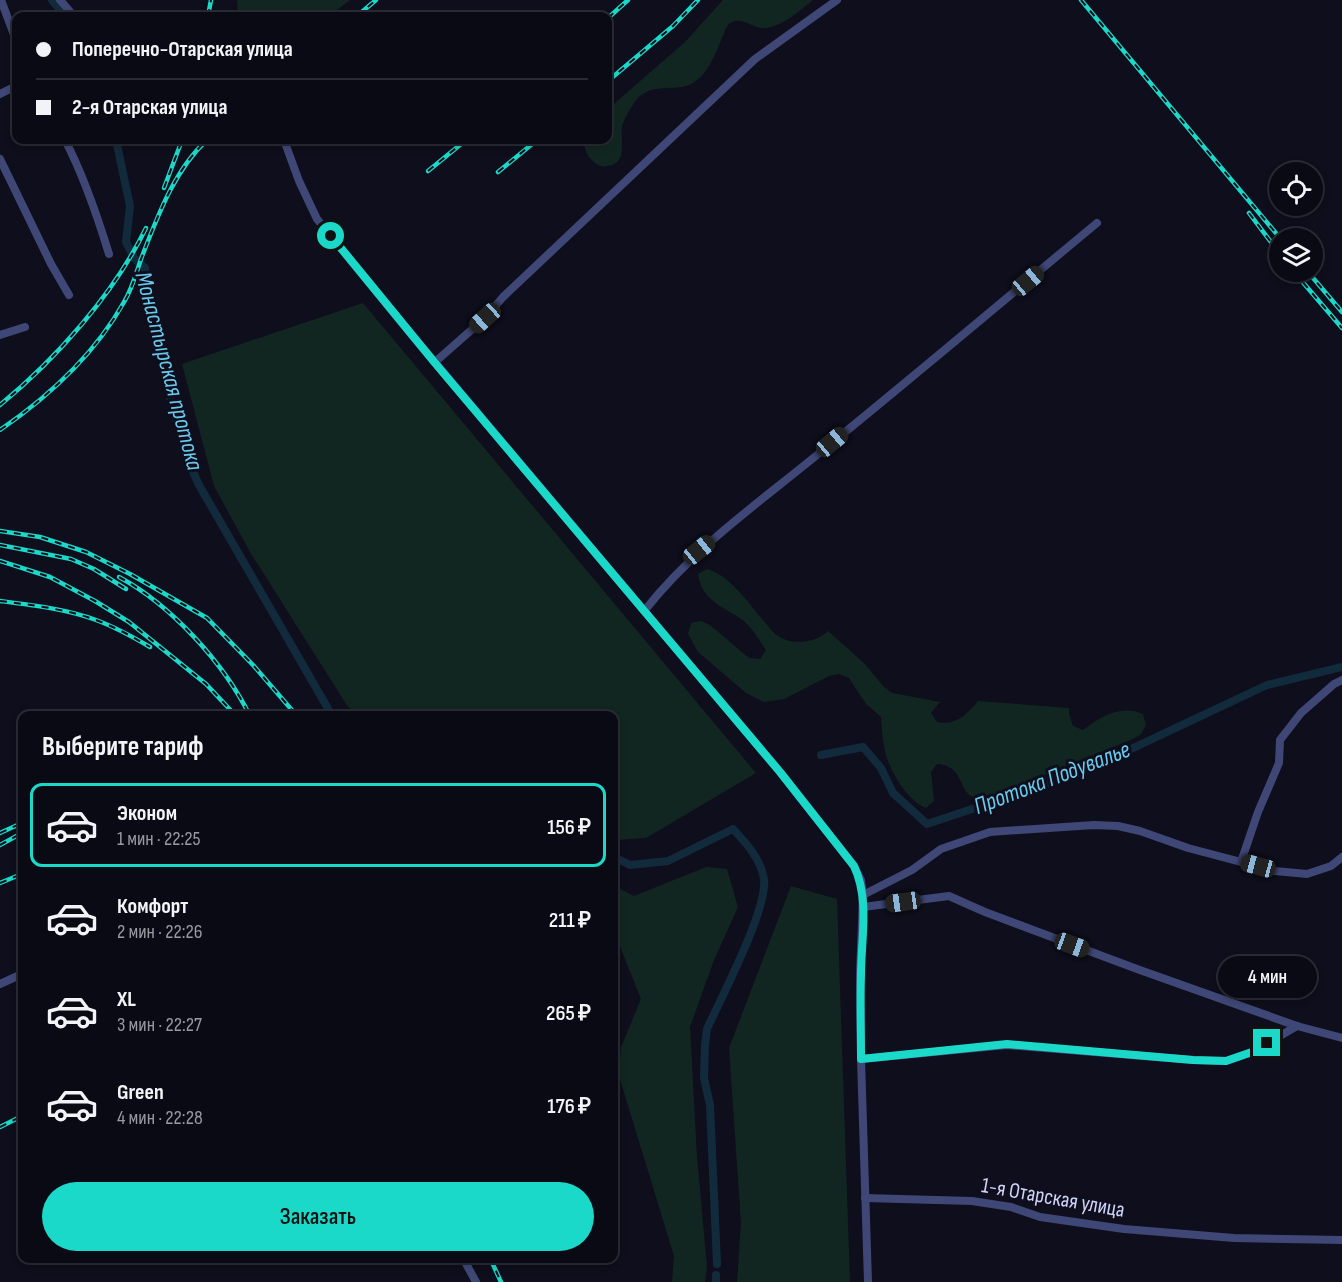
<!DOCTYPE html>
<html lang="ru">
<meta charset="utf-8">
<style>
:root{--surface:#0a0a15;--page:#13131e;--text:#f1f3f6;--muted:#999aa0;--line:#2a2b34;--accent:#1bd9c8}
body{margin:0;font-family:"Sofia Sans Condensed",sans-serif;background:var(--page);color:var(--text);height:100vh;display:flex;flex-direction:column;font-size:22px;white-space:nowrap}
*{box-sizing:border-box;margin:0}
p{font-size:20px;color:var(--muted)}
.icon{flex:none;width:33px;height:33px;fill:none;stroke:currentColor;stroke-width:2;stroke-linecap:round;stroke-linejoin:round}
.map{position:relative;flex:1;overflow:hidden}
.panel{position:absolute;left:18px;top:711px;width:600px;height:552px;display:flex;flex-direction:column;background:var(--surface);border-radius:12px;box-shadow:0 3px 9px #0003,0 0 0 2px var(--line)}
.panel>*{flex:none}
.guide{position:absolute;left:12px;top:12px;width:600px;height:132px;border-radius:12px;box-shadow:0 3px 9px #0003,0 0 0 2px var(--line);display:grid;align-content:center;height:132px;padding:0 24px;background:var(--surface)}
.tools{position:absolute;left:1269px;top:162px;display:grid;gap:12px}
.tools a{display:grid;place-items:center;width:54px;height:54px;border-radius:50%;background:var(--surface);box-shadow:0 3px 9px #0003,0 0 0 2px var(--line);font-size:30px}
.end{position:absolute;width:27px;height:27px;margin:-14px;border:8px solid #1bd9c8;background:#111;box-shadow:0 0 0 3px #111}
.from{border-radius:50%}
.bubble{position:absolute;height:42px;border-radius:21px;background:var(--surface);box-shadow:0 3px 9px #0003,0 0 0 2px var(--line);font-size:20px;font-weight:600;line-height:42px;text-align:center}
.car{position:absolute;width:18px;height:36px;margin:-18px -9px;border-radius:8px;box-shadow:0 0 4px 2px #0007;background:linear-gradient(#222 24%,#8ab4d8 0 40%,#222 0 76%,#8ab4d8 0 86%,#222 0)}
.guide b{display:flex;align-items:center;gap:21px;height:57px;font-size:22px}
.guide b+b{border-top:2px solid var(--line)}
.guide i{width:15px;height:15px;background:var(--text)}
ul{padding:0;list-style:none}
li{display:flex;align-items:center;gap:18px;height:84px;margin:0 12px 9px;padding:0 12px;border:3px solid transparent;border-radius:12px}
li div{flex:1}
li b{display:block;font-size:22px}
li em{font-style:normal;font-weight:600}
li.on{border-color:var(--accent)}
li>.icon{width:54px;height:54px;stroke-width:1.5}
h2{padding:0 24px;font-size:27px;line-height:72px}
.action{display:flex;gap:12px;margin-top:auto;padding:12px 24px}
.action a{flex:1;height:69px;border-radius:36px;background:var(--accent);color:#111;font-size:24px;font-weight:600;line-height:69px;text-align:center}
.map>svg:first-child{display:block}
.green{fill:#122621}
.lines{fill:none;stroke-linecap:round;stroke-linejoin:round}
.canal{stroke:#122b3c;stroke-width:8}
.minor{stroke:#3f4776;stroke-width:8}
.rail-casing{stroke:#1bd9c8;stroke-width:4.5}
.rail{stroke:#0e0e1c;stroke-width:2;stroke-dasharray:7;stroke-linecap:butt}
.route{stroke:#1bd9c8;stroke-width:8}
.labels{text-anchor:middle;dominant-baseline:central;stroke-width:6;stroke-linejoin:round;paint-order:stroke}
.street-label{font-size:22px;fill:#cfd3f9;stroke:#0e0e1c}
.water-label{font-size:24px;font-style:italic;fill:#6ac9ec;stroke:#0e0e1c}
</style>
<div class="map">
<svg width="1342" height="1282" viewBox="0 0 1342 1282">
<rect width="100%" height="100%" fill="#0e0e1c"/>
<g class="green">
<polygon points="237,0 350,0 329,16 238,16"/>
<path d="M 723,0 L 813,0 C 799,11 785,25 766,28 C 752,30 741,13 728,25 C 725,28 724,34 722,38 C 715,54 709,73 693,83 C 678,93 653,81 637,99 C 632,105 626,116 623,123 C 618,138 630,162 608,166 C 600,168 594,163 589,157 C 585,151 584,146 585,140 L 608,140 L 608,109 L 685,42 Z"/>
<polygon points="363,303 756,773 646,838 616,840 614,839 614,716 364,716 348,707 250,552 214,486 182,364"/>
<path d="M 707,569 C 731,576 748,603 764,621 C 768,626 772,632 777,635 C 791,646 816,643 828,631 L 865,664 L 883,686 L 892,693 L 940,702 L 931,713 L 937,722 C 956,726 966,715 978,701 L 1069,708 L 1069,714 L 1073,726 L 1083,730 C 1100,717 1121,704 1143,714 L 1146,725 L 1141,734 L 1133,739 L 1002,793 C 997,795 989,798 983,799 C 955,800 969,766 937,764 L 931,772 L 934,801 L 926,808 C 906,800 887,767 884,746 C 882,737 882,727 881,717 L 866,704 L 849,678 L 839,674 L 829,676 L 784,699 L 764,702 L 746,693 L 698,652 L 688,634 L 691,623 L 701,621 L 710,625 L 749,658 L 760,659 L 766,650 C 761,643 756,634 750,627 C 733,608 702,606 698,574 Z"/>
<polygon points="706,867 727,869 738,907 714,960 690,1027 697,1157 707,1267 705,1282 672,1282 674,1256 619,1076 621,1047 641,999 617,939 614,936 614,886 634,896"/>
<polygon points="791,886 837,899 850,1282 737,1282 741,1223 729,1048"/>
</g>
<g class="lines">
<g class="canal">
<polyline points="52,0 65,16"/>
<polyline points="116,140 130,206 126,242 134,258 145,268 145,295 173,410 190,465 199,485 330,712 336,716"/>
<polyline points="821,755 863,747 881,768 893,793 927,824 1080,773 1267,685 1342,667"/>
<path d="M 614,857 L 630,865 L 668,861 L 733,829 C 746,843 761,859 764,879 C 768,909 721,998 707,1029 L 705,1045 L 704,1078 L 710,1105 L 717,1264"/>
<polyline points="716,1282 716,1275"/>
</g>
<g class="minor">
<polyline points="1,0 16,40"/>
<polyline points="60,0 73,15 78,16"/>
<polyline points="0,94 16,86"/>
<path d="M 65,140 C 84,176 97,215 109,254"/>
<polyline points="284,140 299,181 317,219 411,334 780,772 854,866 861,880 863,895 860,974 861,1059 868,1282"/>
<polyline points="0,159 51,264 69,295"/>
<polyline points="0,335 25,327"/>
<polyline points="435,362 485,318 503,297 755,59 837,0"/>
<path d="M 645,610 C 693,549 757,504 817,455 C 911,379 1004,300 1097,223"/>
<polyline points="1241,862 1258,812 1279,763 1280,740 1301,713 1334,684 1342,680"/>
<polyline points="863,895 912,870 941,849 990,832 1094,825 1118,826 1140,831 1188,848 1275,871 1307,874 1331,866 1342,857"/>
<polyline points="863,907 949,896 985,912 1137,969 1297,1026 1342,1038"/>
<polyline points="0,984 22,974"/>
<polyline points="861,1059 1007,1045 1193,1060 1226,1061 1252,1052 1297,1026"/>
<polyline points="865,1198 972,1201 1011,1207 1040,1217 1124,1229 1234,1238 1342,1240"/>
<polyline points="463,1258 476,1282"/>
</g>
<defs>
<g id="rail">
<polyline points="1081,0 1280,238"/>
<polyline points="208,16 211,0"/>
<polyline points="357,16 376,0"/>
<polyline points="608,18 628,0"/>
<polyline points="608,81 673,26 698,0"/>
<polyline points="428,171 466,140"/>
<polyline points="498,172 537,140"/>
<polyline points="164,188 182,140"/>
<polyline points="1249,213 1280,254"/>
<polyline points="1294,272 1342,328"/>
<polyline points="1308,272 1342,312"/>
<path d="M 0,405 C 56,359 114,294 146,228"/>
<path d="M 0,430 C 48,397 95,354 124,302 C 132,289 136,274 141,259 C 157,218 174,170 207,140"/>
<polyline points="0,531 40,537 86,552 130,574 207,618 253,665 297,716"/>
<polyline points="0,545 71,559 94,569 126,589"/>
<polyline points="0,561 50,577 95,601 129,622 206,684 236,716"/>
<path d="M 119,577 C 171,605 224,663 250,716"/>
<path d="M 0,601 C 32,605 66,609 96,620 C 115,627 133,637 150,647"/>
<polyline points="0,833 22,823"/>
<polyline points="0,845 22,833"/>
<polyline points="0,883 22,874"/>
<polyline points="0,1127 22,1116"/>
<polyline points="490,1258 501,1282"/>
</g>
</defs>
<use href="#rail" class="rail-casing"/>
<use href="#rail" class="rail"/>
</g>
<g class="lines">
<path class="route" d="M 331,236 L 435,363 L 780,772 L 854,866 C 870,900 861,939 861,975 C 860,1003 861,1031 861,1059 L 1007,1044 L 1193,1060 L 1226,1061 L 1252,1052 L 1267,1043"/>
</g>
<g class="labels">
<g class="street-label">
<text transform="translate(1053 1198) rotate(10)">1-я Отарская улица</text>
</g>
<g class="water-label">
<text transform="translate(169 371) rotate(75)">Монастырская протока</text>
<text transform="translate(1052 778) rotate(-21)">Протока Подувалье</text>
</g>
</g>
</svg>
<div class="tools">
<a><svg class="icon" aria-label="locate" viewBox="0 0 24 24"><circle cx="12" cy="12" r="6"/><path d="M12 2v4M12 18v4M2 12h4M18 12h4"/></svg></a>
<a><svg class="icon" aria-label="layers" viewBox="0 0 24 24"><path d="M12 4l9 5-9 5-9-5zM3 14l9 5 9-5"/></svg></a>
</div>
<i class="end from" style="left:331px;top:236px"></i>
<i class="end" style="left:1267px;top:1043px"></i>
<div class="bubble" style="left:1218px;top:956px;width:99px">4 мин</div>
<i class="car" style="left:1028px;top:281px;rotate:50deg"></i>
<i class="car" style="left:485px;top:318px;rotate:228deg"></i>
<i class="car" style="left:832px;top:442px;rotate:50deg"></i>
<i class="car" style="left:699px;top:550px;rotate:51deg"></i>
<i class="car" style="left:1258px;top:866px;rotate:285deg"></i>
<i class="car" style="left:903px;top:902px;rotate:262deg"></i>
<i class="car" style="left:1072px;top:945px;rotate:110deg"></i>
<div class="guide">
<b><i class="from"></i>Поперечно-Отарская улица</b>
<b><i></i>2-я Отарская улица</b>
</div>
<section class="panel">
<h2>Выберите тариф</h2>
<ul>
<li class="on"><svg class="icon" aria-label="car" viewBox="0 0 24 24"><path d="M5 17H2v-5l4-1 3-4h7l3 4 3 1v5h-3M9 17h6M6 11h13"/><circle cx="7" cy="17" r="2"/><circle cx="17" cy="17" r="2"/></svg><div><b>Эконом</b><p>1 мин · 22:25</p></div><em>156 ₽</em></li>
<li><svg class="icon" aria-label="car" viewBox="0 0 24 24"><path d="M5 17H2v-5l4-1 3-4h7l3 4 3 1v5h-3M9 17h6M6 11h13"/><circle cx="7" cy="17" r="2"/><circle cx="17" cy="17" r="2"/></svg><div><b>Комфорт</b><p>2 мин · 22:26</p></div><em>211 ₽</em></li>
<li><svg class="icon" aria-label="car" viewBox="0 0 24 24"><path d="M5 17H2v-5l4-1 3-4h7l3 4 3 1v5h-3M9 17h6M6 11h13"/><circle cx="7" cy="17" r="2"/><circle cx="17" cy="17" r="2"/></svg><div><b>XL</b><p>3 мин · 22:27</p></div><em>265 ₽</em></li>
<li><svg class="icon" aria-label="car" viewBox="0 0 24 24"><path d="M5 17H2v-5l4-1 3-4h7l3 4 3 1v5h-3M9 17h6M6 11h13"/><circle cx="7" cy="17" r="2"/><circle cx="17" cy="17" r="2"/></svg><div><b>Green</b><p>4 мин · 22:28</p></div><em>176 ₽</em></li>
</ul>
<div class="action"><a>Заказать</a></div>
</section>
</div>
